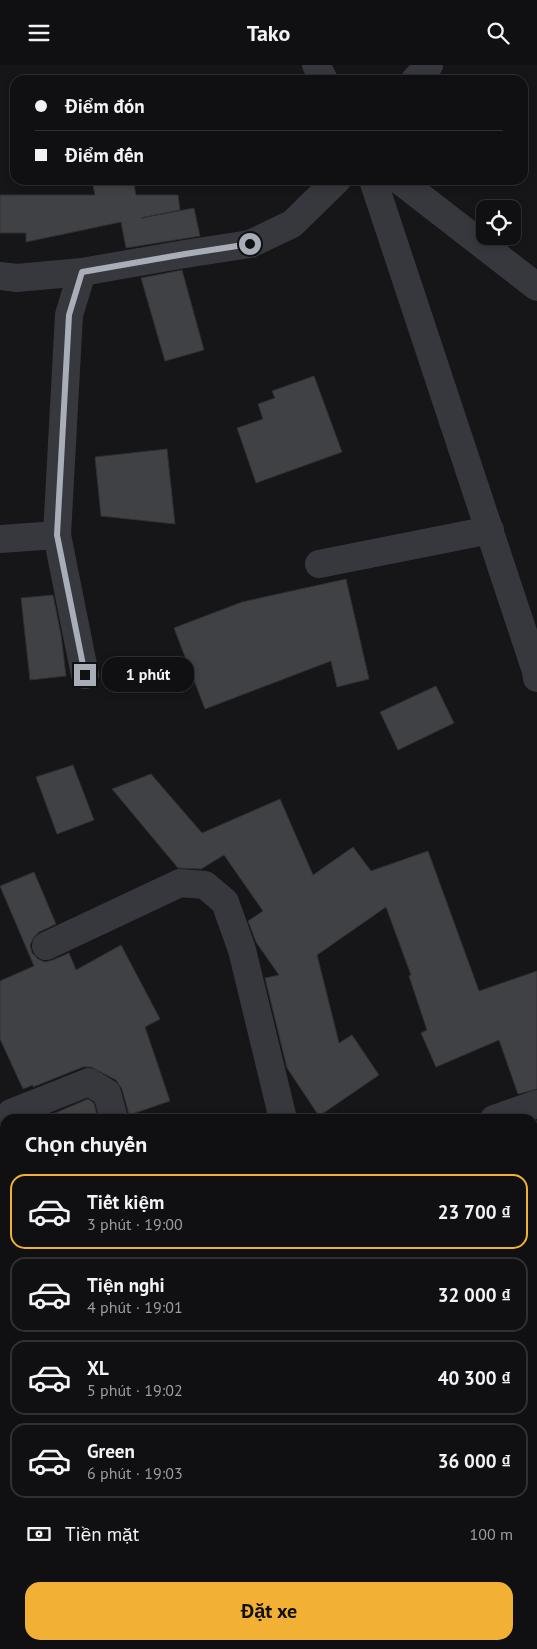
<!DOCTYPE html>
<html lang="vi">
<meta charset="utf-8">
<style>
:root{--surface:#101012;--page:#1e1e20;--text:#f1f3f6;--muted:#9c9d9f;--line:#303032;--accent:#f2b134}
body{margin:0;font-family:"PT Sans",sans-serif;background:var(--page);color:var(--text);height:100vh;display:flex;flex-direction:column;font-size:19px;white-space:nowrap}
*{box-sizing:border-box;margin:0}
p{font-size:16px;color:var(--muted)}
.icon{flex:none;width:28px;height:28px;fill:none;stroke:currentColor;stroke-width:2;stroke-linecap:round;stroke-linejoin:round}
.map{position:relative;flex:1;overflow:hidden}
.details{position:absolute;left:0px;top:1049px;width:538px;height:536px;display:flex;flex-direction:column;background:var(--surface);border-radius:15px 15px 0 0;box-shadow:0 2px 8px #0003,0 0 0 1px var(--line)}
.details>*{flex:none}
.guide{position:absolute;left:10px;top:10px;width:518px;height:110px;border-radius:15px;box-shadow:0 2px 8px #0003,0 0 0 1px var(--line);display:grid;align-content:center;height:110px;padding:0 25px;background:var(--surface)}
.fabs{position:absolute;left:476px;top:135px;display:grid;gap:10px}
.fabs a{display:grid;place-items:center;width:45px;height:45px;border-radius:10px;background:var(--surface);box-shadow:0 2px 8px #0003,0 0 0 1px var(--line);font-size:25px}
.end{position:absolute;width:22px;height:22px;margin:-11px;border:6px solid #a8adb8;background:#111;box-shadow:0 0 0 2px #111}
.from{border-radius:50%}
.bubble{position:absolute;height:35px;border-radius:15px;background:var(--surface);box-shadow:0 2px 8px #0003,0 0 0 1px var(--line);font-size:16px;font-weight:700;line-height:35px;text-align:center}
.guide b{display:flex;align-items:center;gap:18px;height:48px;font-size:19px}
.guide b+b{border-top:1px solid var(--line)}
.guide i{width:12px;height:12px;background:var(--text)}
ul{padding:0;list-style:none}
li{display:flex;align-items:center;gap:15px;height:75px;margin:0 10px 8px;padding:0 15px;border:2px solid var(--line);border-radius:15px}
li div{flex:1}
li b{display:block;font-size:19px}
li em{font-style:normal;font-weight:700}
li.on{border-color:var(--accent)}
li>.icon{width:45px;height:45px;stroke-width:1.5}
h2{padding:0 25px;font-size:22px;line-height:60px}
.pay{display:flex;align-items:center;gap:12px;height:55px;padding:0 25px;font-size:19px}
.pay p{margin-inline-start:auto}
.primary-button{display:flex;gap:10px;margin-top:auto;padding:10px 25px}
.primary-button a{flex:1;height:58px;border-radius:15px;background:var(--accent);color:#111;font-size:20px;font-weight:700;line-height:58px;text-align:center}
header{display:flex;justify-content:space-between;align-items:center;height:65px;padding:0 25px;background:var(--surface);font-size:22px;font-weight:700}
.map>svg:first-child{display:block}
.building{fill:#404145;stroke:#303034}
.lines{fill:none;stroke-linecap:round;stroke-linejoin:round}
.minor{stroke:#37383d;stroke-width:28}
.route{stroke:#a8adb8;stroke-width:6}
</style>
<header><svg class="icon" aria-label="menu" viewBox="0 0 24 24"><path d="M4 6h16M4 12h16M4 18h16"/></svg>Tako<svg class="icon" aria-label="search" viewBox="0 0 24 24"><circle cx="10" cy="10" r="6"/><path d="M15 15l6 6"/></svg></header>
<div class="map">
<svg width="537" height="1584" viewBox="0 0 537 1584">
<rect width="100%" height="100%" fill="#161618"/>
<g class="building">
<polygon points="92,115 133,115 136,130 178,130 180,145 141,153 194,143 200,171 126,183 121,157 26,177 26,168 0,168 0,130 95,130"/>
<polygon points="182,205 204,285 165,296 141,213"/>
<polygon points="314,311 342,387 256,418 237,363 263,354 258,339 275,333 272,326"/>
<polygon points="167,384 175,459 101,451 95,392"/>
<polygon points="346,514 369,614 337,622 331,596 205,644 174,563 242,537"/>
<polygon points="53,530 61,570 66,611 30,615 21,533"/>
<polygon points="436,621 454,658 398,685 380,647"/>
<polygon points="73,700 94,755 57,769 36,712"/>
<polygon points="151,709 202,768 280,734 313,810 353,782 371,806 428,786 479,926 537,906 537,1024 518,1029 499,975 436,1002 421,968 427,965 409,911 411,910 386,842 317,890 339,978 352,970 379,1010 319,1051 287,1003 265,913 279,910 256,877 248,856 263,846 224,790 201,804 178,803 112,724"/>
<polygon points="34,807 56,859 39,867 34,872 30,880 32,888 38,894 45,897 53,895 69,888 76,905 121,880 160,954 145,962 170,1036 129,1050 122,1024 116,1015 91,1002 83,1002 33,1022 33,1020 23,1024 0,974 0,916 34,901 0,821"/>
<polygon points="88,1034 94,1038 98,1054 41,1054"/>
</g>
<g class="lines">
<g class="minor">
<polyline points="316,0 324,15"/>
<polyline points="415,15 429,0"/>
<polyline points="373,115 536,606 537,613"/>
<polyline points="399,115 537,222"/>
<polyline points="82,207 69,250 57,470 85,610"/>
<polyline points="0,211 17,213 82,207 185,189 250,179 292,159 337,115"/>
<polyline points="0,474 57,470"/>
<polyline points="319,499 490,465"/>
<polyline points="46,881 180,818 205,820 225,837 242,885 283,1054"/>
<polyline points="11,1048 89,1017 107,1028 114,1054"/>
<polyline points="494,1054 537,1039"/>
<polyline points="532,1198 537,1174"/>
<polyline points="0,1229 5,1228"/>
<polyline points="417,1584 417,1580"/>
</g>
</g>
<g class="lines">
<polyline class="route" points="85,610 57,470 69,250 82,207 185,189 250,179"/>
</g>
</svg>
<div class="fabs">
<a><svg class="icon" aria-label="locate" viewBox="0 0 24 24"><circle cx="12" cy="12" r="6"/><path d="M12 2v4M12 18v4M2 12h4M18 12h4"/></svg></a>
</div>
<i class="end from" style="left:250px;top:179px"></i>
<i class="end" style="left:85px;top:610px"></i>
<div class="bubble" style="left:102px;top:592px;width:92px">1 phút</div>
<div class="guide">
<b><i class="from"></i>Điểm đón</b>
<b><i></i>Điểm đến</b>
</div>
<section class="details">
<h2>Chọn chuyến</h2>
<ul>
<li class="on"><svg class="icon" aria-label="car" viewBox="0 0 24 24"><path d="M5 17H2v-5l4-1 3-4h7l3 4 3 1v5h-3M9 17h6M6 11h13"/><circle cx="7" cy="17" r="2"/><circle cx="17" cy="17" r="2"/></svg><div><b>Tiết kiệm</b><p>3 phút · 19:00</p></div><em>23 700 ₫</em></li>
<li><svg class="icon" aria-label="car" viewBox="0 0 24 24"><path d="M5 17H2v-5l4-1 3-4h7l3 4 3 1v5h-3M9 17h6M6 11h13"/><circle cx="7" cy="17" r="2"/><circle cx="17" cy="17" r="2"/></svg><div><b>Tiện nghi</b><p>4 phút · 19:01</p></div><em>32 000 ₫</em></li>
<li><svg class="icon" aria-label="car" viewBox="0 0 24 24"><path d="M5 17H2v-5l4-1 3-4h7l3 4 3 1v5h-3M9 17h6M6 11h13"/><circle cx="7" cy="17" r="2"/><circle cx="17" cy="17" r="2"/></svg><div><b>XL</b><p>5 phút · 19:02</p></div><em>40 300 ₫</em></li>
<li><svg class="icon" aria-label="car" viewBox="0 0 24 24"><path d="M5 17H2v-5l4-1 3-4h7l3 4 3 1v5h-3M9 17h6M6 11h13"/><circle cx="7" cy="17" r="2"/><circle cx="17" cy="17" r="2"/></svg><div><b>Green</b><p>6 phút · 19:03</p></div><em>36 000 ₫</em></li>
</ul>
<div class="pay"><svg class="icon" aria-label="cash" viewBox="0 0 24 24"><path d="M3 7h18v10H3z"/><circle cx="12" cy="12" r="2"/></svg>Tiền mặt<p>100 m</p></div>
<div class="primary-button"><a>Đặt xe</a></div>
</section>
</div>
